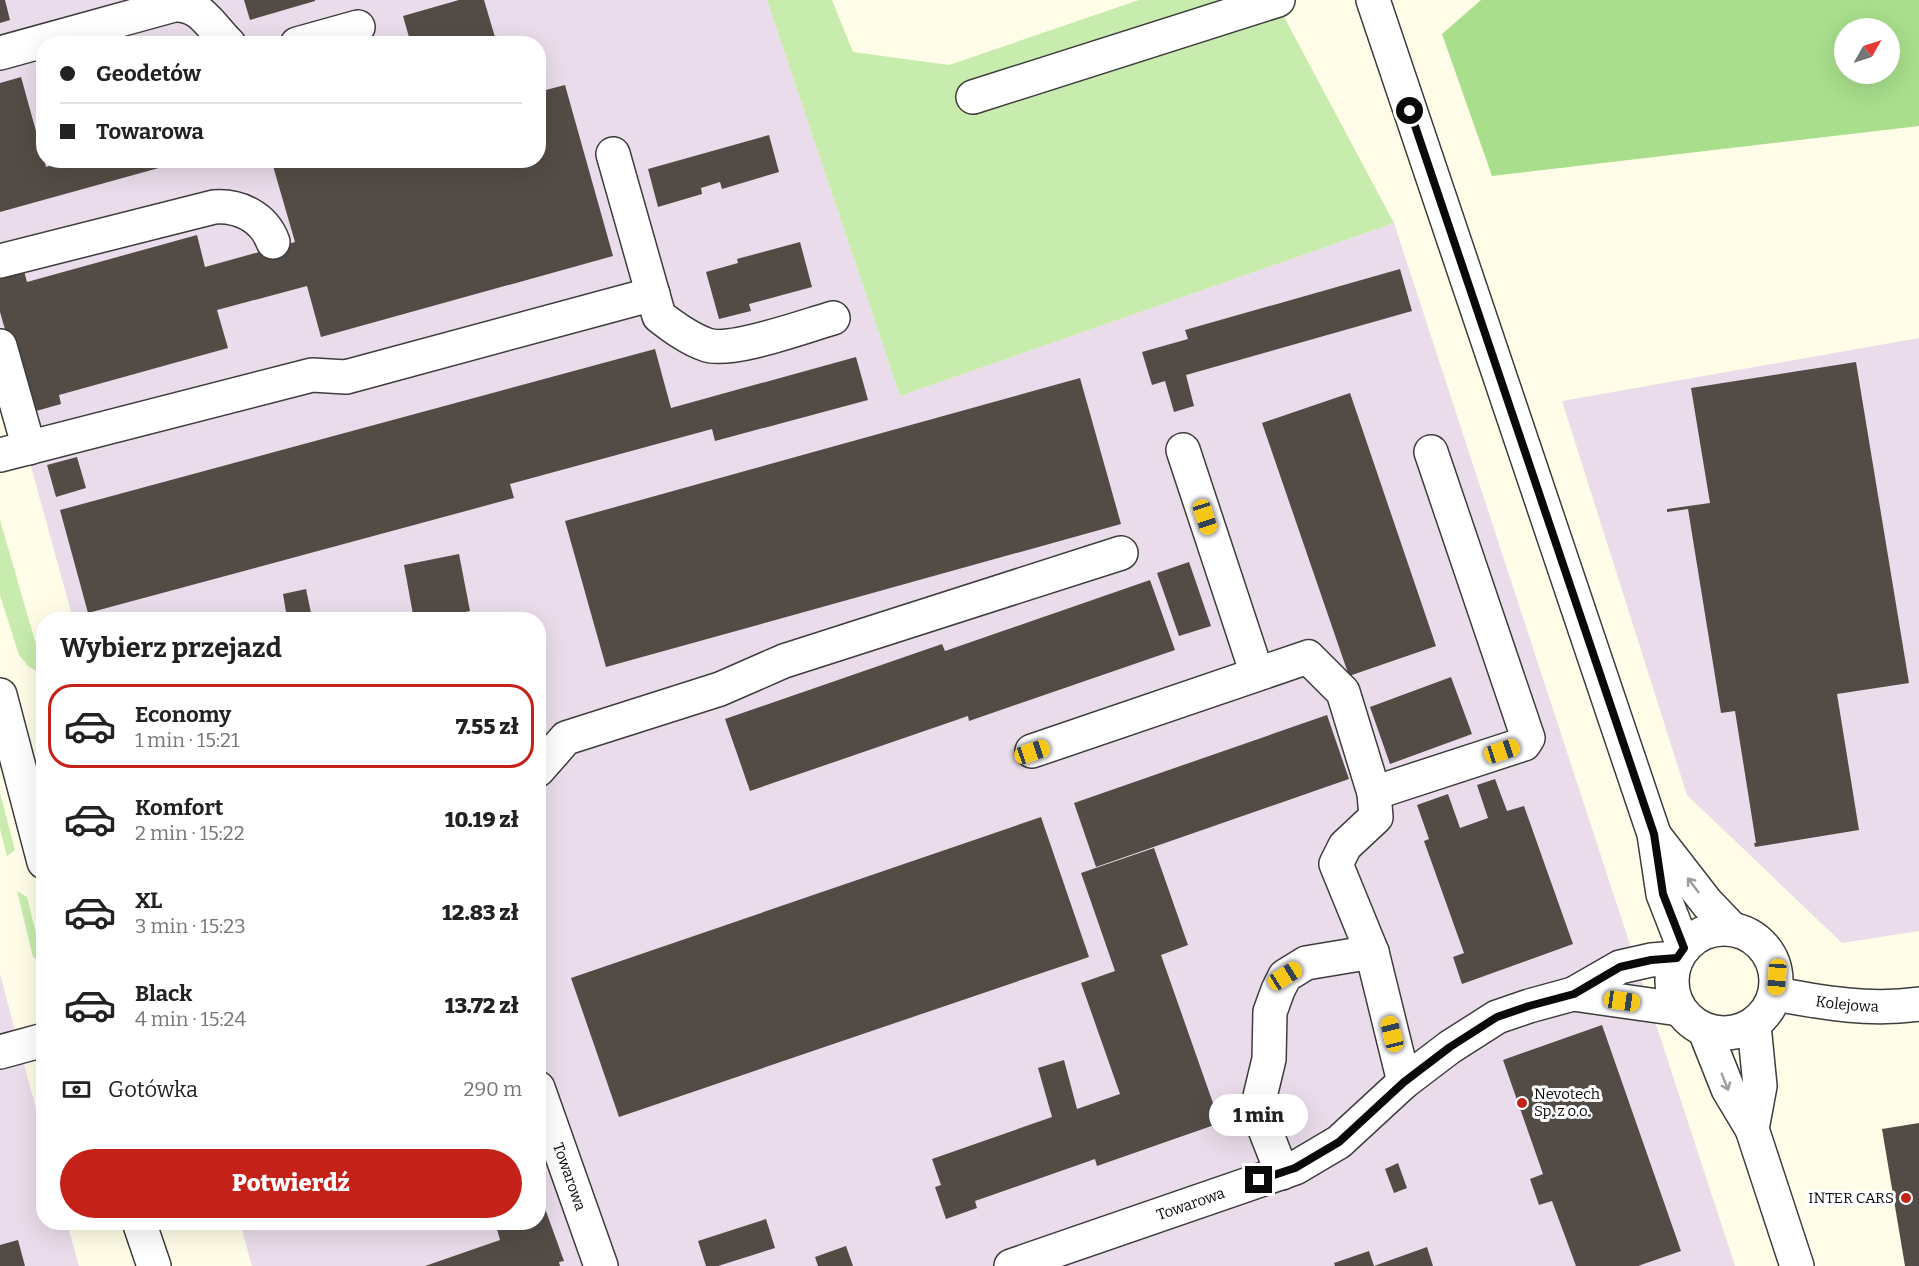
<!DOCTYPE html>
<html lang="pl">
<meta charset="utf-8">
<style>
:root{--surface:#fff;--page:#f2f2f2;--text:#222;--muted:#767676;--line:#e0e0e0;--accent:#c42218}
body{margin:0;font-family:Bitter,serif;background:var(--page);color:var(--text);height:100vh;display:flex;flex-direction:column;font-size:22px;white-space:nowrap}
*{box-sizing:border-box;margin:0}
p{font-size:20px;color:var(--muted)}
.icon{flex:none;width:33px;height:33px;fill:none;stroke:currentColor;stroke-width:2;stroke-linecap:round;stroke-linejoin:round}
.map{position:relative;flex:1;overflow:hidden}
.details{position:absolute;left:36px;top:612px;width:510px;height:618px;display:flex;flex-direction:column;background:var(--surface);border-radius:24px;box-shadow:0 6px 24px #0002}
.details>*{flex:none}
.guide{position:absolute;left:36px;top:36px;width:510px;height:132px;border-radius:24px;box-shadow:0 6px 24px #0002;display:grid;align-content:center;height:132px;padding:0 24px;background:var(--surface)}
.needle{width:39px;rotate:51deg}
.buttons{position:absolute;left:1834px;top:18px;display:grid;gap:12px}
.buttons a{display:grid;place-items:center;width:66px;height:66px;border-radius:50%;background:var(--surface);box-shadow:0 6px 24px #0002;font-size:30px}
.end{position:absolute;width:27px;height:27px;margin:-14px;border:8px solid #0a0a0a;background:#fff;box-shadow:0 0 0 3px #fff}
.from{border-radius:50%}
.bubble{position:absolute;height:42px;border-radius:21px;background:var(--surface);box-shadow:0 6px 24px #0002;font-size:20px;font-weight:800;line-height:42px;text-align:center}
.car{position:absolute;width:18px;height:36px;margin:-18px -9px;border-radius:8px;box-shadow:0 0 4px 2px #0007;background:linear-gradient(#f5c518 24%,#345 0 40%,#f5c518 0 76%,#345 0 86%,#f5c518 0)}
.guide b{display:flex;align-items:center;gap:21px;height:57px;font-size:22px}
.guide b+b{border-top:2px solid var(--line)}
.guide i{width:15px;height:15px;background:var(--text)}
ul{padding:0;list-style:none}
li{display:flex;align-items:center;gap:18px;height:84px;margin:0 12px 9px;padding:0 12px;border:3px solid transparent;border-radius:24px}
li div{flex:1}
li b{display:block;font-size:22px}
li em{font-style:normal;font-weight:800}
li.active{border-color:var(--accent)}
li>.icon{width:54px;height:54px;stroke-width:1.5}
h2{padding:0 24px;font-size:27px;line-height:72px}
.pay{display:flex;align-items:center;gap:15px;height:66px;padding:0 24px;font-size:22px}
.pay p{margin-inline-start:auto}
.cta{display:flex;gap:12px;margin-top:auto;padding:12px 24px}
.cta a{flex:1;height:69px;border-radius:36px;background:var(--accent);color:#fff;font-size:24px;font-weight:800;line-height:69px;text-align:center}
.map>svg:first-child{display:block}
.industrial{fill:#eadcea;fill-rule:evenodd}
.green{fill:#c8ecae}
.forest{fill:#a8de8c;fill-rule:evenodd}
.building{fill:#534c46}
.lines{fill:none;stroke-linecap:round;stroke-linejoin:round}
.minor-casing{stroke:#3d3d3d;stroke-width:36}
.minor{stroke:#fff;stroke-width:33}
.oneway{stroke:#9d9d9d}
.route{stroke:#0a0a0a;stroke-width:8}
.poi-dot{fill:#c42218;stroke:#fff;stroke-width:2}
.labels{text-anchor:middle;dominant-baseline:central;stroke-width:6;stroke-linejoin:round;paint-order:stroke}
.street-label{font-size:15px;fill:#0a0a0a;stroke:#fff}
.poi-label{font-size:15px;fill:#0a0a0a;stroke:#fff;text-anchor:start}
</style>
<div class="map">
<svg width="1919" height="1266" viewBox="0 0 1919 1266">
<rect width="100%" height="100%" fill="#fffde7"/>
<g class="industrial">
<path d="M 0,0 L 767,0 L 900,396 L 1394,223 L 1735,1266 L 252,1266 L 240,1223 L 538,1222 L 538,620 L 73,619 L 0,354 ZM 44,44 L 538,44 L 538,160 L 44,160 Z"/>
<polygon points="1919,338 1919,931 1842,943 1687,795 1562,401"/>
<polygon points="0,974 43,1135 44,1222 67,1223 79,1266 0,1266"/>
</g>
<g class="green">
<polygon points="767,0 832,0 853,52 949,65 1139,0 1275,0 1394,223 900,396"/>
<polygon points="0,520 43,669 43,675 28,666 19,655 0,595"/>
<polygon points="0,793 15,850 7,856 0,829"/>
<polygon points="17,891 27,897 42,958 37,960 33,957"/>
</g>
<path class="forest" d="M 1481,0 L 1919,0 L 1919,126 L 1492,176 L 1442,34 ZM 1845,28 L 1890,28 L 1890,74 L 1845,74 Z"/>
<g class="building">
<polygon points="0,0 5,0 10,20 0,23"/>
<polygon points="244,0 315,0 315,1 250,20"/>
<polygon points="459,0 484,0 497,44 411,44 403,16"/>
<polygon points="21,77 46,167 69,160 184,161 0,212 0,83"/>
<polygon points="565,85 613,256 321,337 307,286 217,310 228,348 59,395 61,404 29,413 0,312 0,278 24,271 27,282 197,235 205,267 295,242 273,166 293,160 538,160 538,92"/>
<polygon points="769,135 779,172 722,189 720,182 701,188 702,194 658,207 648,169"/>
<polygon points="800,242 812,287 749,304 751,311 719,319 706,272 738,263 737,259"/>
<polygon points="1400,269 1412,311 1186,375 1194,406 1174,412 1165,381 1152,385 1142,352 1188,339 1185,330"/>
<polygon points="655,349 671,408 856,357 868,400 715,441 712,429 510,484 514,498 88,613 60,510"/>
<polygon points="1856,362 1909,683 1837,694 1859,830 1755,847 1754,843 1756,843 1735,711 1721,713 1688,509 1667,512 1667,509 1710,503 1691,388"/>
<polygon points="1080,378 1121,524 606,667 565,521"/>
<polygon points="1350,393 1436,646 1349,676 1262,423"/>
<polygon points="77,457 86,488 56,497 47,465"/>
<polygon points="459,554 470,611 426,620 414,620 404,565"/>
<polygon points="1189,562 1211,626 1179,636 1157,573"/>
<polygon points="1150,580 1175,650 969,721 968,716 750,791 725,719 942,644 945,651"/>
<polygon points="306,589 311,613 287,618 283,594"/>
<polygon points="1451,677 1472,734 1390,764 1370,707"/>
<polygon points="1327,715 1349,779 1096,867 1074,803"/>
<polygon points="1495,779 1507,811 1524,806 1573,944 1462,984 1453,957 1464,953 1424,841 1429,839 1417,805 1448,794 1460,828 1488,818 1477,785"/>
<polygon points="1041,817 1089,957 619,1117 571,978"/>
<polygon points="1154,848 1188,945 1161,955 1220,1123 1097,1166 1095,1159 975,1201 977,1208 946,1219 935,1187 941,1185 932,1159 1052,1117 1038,1068 1064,1060 1077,1109 1120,1094 1081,983 1115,971 1081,873"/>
<polygon points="1602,1025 1681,1251 1638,1266 1576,1266 1552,1201 1539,1205 1530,1179 1543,1174 1503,1060"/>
<polygon points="1919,1123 1919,1266 1905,1266 1882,1129"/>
<polygon points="1398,1163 1407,1188 1394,1193 1385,1169"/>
<polygon points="538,1189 564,1261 559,1262 560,1266 425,1266 500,1240 495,1222 538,1222"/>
<polygon points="766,1219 775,1248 718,1266 706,1266 698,1241"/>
<polygon points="18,1240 25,1266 0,1266 0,1245"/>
<polygon points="846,1246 853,1266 818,1266 815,1257"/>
<polygon points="1427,1247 1433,1266 1374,1266"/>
<polygon points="1369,1251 1374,1266 1335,1266 1334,1263"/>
</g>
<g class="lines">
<defs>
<g id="minor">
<polyline points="1373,0 1654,834 1663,894 1684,948"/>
<polyline points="297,44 358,27"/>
<path d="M 0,53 L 174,5 C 201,3 211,27 229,44"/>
<polyline points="973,97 1278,0"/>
<path d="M 613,154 L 659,316 C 673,327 689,339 707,345 C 732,353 805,326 833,318"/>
<path d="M 0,261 L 214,207 C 239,205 264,217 273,242"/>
<polyline points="0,346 29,448"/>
<polyline points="1183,450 1257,674"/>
<polyline points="0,455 312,375 346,377 653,294"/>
<polyline points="0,695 44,862"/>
<polyline points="1032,751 1308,657 1343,692 1374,793 1376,817 1345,846 1336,864 1372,952 1404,1082"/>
<polyline points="538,770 566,738 720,689 784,661 1121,553"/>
<polyline points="1374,793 1524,744 1528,738 1431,452"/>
<polyline points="1655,836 1707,903 1732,929"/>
<circle cx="1724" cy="981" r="52"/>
<polyline points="1573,994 1679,1009"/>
<path id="s1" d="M 1776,994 C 1824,1003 1870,1011 1919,1004"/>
<polyline points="1705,1031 1728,1089 1752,1129 1797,1266"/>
<polyline points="0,1052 44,1040"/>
<path id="s2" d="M 538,1088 L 601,1266"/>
<polyline points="1752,1129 1760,1086 1754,1025"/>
<polyline points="1282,1173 1257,1109 1269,1059 1270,1012 1278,990 1285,976 1306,963 1372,952"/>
<polyline points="139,1222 154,1266"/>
<path id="s3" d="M 1011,1266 L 1295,1168 L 1339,1142 L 1404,1082 L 1450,1047 L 1497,1017 L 1529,1006 L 1573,994 L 1620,967 L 1651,960 L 1677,958"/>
</g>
</defs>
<use href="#minor" class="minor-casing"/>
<use href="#minor" class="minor"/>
</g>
<defs><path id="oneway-shaft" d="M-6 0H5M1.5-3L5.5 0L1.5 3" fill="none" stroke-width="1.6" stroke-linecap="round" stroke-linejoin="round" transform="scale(1.5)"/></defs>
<g class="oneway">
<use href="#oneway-shaft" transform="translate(1693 885) rotate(-127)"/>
<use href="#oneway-shaft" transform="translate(1725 1082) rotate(68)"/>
</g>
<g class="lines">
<polyline class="route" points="1259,1180 1295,1168 1339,1142 1404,1082 1450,1047 1497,1017 1529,1006 1574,994 1620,967 1651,960 1677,958 1684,948 1663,894 1654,834 1410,111"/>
</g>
<g class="poi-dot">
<circle cx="1522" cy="1103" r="6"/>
<circle cx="1906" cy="1198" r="6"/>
</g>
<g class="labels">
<g class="street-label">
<text stroke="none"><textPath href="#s1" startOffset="72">Kolejowa</textPath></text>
<text stroke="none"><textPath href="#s2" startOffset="94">Towarowa</textPath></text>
<text stroke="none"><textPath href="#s3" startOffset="190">Towarowa</textPath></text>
</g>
<g class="poi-label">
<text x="1534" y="1094">Nevotech<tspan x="1534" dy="17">Sp. z o.o.</tspan></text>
<text x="1894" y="1198" text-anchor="end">INTER CARS</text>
</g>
</g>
</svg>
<div class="buttons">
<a><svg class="needle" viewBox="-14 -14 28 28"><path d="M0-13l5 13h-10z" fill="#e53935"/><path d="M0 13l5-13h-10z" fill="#767676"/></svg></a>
</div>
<i class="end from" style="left:1410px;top:111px"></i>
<i class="end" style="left:1259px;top:1180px"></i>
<div class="bubble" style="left:1209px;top:1094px;width:99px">1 min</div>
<i class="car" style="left:1205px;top:517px;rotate:162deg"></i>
<i class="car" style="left:1502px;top:751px;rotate:72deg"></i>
<i class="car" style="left:1032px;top:752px;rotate:71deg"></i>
<i class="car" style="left:1285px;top:976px;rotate:58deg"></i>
<i class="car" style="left:1777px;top:977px;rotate:184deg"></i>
<i class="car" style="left:1622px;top:1001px;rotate:98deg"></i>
<i class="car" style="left:1392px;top:1034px;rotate:346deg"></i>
<div class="guide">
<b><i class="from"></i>Geodetów</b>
<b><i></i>Towarowa</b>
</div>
<section class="details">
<h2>Wybierz przejazd</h2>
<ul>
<li class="active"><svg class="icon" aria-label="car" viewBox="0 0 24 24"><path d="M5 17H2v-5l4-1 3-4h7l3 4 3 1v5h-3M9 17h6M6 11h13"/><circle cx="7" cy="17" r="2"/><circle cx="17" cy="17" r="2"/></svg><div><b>Economy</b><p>1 min · 15:21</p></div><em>7.55 zł</em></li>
<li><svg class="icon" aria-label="car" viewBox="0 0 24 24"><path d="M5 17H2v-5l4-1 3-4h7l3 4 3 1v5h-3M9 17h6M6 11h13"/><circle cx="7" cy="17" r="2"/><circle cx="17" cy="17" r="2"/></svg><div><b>Komfort</b><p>2 min · 15:22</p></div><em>10.19 zł</em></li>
<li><svg class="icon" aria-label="car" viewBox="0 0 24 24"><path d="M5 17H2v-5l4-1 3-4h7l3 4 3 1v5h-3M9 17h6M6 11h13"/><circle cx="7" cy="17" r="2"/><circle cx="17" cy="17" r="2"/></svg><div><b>XL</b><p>3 min · 15:23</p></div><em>12.83 zł</em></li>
<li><svg class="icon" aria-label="car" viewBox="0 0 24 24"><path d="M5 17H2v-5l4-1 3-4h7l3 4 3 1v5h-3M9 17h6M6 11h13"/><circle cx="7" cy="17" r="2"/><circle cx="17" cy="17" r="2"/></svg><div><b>Black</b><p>4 min · 15:24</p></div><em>13.72 zł</em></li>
</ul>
<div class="pay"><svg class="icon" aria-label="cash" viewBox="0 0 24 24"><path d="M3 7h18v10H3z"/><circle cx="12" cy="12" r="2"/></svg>Gotówka<p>290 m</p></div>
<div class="cta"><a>Potwierdź</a></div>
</section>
</div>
